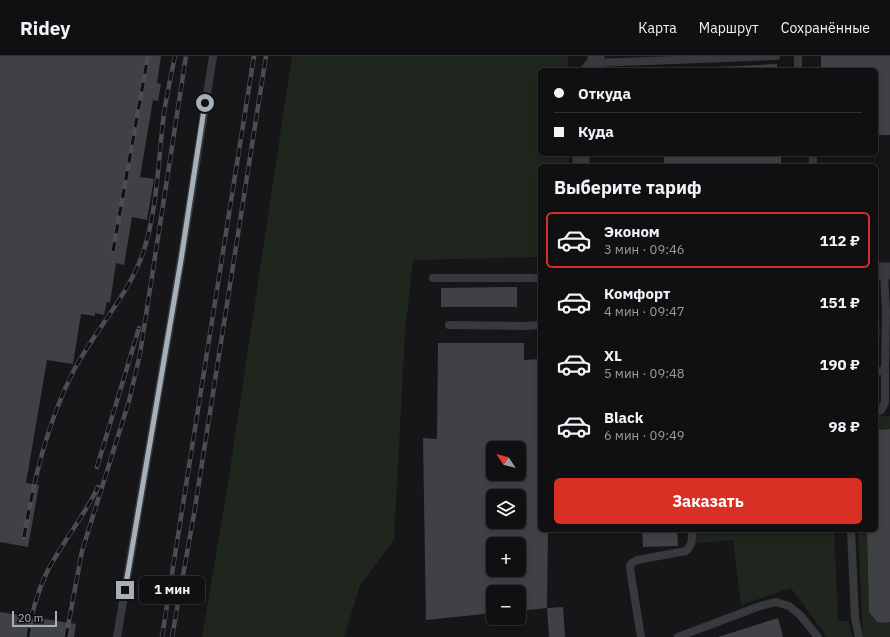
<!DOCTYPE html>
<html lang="ru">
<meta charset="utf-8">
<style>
:root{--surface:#101012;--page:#19191b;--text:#f1f3f6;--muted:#9c9d9f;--line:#303032;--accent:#d93025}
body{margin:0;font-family:"IBM Plex Sans",sans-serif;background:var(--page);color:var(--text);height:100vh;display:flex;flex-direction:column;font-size:15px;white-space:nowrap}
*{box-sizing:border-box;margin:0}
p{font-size:13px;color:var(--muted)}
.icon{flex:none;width:22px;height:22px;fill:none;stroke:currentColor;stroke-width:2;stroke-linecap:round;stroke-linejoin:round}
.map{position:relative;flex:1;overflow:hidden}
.drawer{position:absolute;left:538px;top:108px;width:340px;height:368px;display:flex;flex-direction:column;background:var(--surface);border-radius:6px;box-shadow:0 2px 6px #0003,0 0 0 1px var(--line)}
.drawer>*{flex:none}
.guide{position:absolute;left:538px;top:12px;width:340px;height:88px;border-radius:6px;box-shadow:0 2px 6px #0003,0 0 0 1px var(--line);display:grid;align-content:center;height:88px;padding:0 16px;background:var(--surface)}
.needle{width:26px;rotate:306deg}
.buttons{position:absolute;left:486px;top:385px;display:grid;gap:8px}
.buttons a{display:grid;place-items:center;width:40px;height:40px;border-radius:6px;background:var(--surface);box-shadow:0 2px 6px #0003,0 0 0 1px var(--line);font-size:20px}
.scale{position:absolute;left:12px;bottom:10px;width:45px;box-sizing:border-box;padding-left:4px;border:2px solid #a7afb9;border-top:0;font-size:11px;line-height:14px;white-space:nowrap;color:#a7afb9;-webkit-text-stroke:3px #111113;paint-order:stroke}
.end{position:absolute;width:18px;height:18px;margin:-9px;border:5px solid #a7afb9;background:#111;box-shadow:0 0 0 2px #111}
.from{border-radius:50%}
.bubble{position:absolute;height:28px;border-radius:6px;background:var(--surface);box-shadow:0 2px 6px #0003,0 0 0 1px var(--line);font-size:13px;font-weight:700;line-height:28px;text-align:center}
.guide b{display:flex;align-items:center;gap:14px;height:38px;font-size:15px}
.guide b+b{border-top:1px solid var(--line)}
.guide i{width:10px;height:10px;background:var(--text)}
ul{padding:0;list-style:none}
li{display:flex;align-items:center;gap:12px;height:56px;margin:0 8px 6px;padding:0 8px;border:2px solid transparent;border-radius:6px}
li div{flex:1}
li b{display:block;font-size:15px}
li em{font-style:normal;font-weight:700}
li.active{border-color:var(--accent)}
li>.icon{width:36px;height:36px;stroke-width:1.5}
h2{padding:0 16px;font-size:18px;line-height:48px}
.cta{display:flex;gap:8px;margin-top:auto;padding:8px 16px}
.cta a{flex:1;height:46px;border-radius:6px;background:var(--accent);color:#fff;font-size:16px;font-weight:700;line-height:46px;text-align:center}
header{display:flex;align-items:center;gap:24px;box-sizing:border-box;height:56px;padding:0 20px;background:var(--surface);border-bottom:1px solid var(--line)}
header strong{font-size:19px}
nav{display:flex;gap:22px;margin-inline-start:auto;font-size:14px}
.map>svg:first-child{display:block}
.green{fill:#1e261e}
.building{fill:#404145;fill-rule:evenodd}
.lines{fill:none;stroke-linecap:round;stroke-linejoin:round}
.service{stroke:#37393d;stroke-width:8}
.minor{stroke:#37393d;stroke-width:17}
.rail-casing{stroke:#4a4d52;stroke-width:4.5}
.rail{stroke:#111113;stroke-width:3;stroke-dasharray:9;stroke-linecap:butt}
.route{stroke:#a7afb9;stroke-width:5}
</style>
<header>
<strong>Ridey</strong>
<nav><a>Карта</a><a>Маршрут</a><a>Сохранённые</a></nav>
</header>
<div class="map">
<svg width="890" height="581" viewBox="0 0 890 581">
<rect width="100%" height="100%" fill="#161618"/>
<g class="green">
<polygon points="292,0 568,0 568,14 540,14 540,98 569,98 569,110 540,110 540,201 413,204 405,277 394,484 360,529 344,581 202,581 228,427"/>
<polygon points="876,223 878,226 880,281 876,290"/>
<polygon points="877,360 890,360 890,373 876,374 876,362"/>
<polygon points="696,474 834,474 838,565 848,565 853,581 827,581 791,532 741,549 733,484 696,487"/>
<polygon points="858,474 867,474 869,556 877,566 886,567 890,566 890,581 863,581 863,580"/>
</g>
<g class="building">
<polygon points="0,0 161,0 157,27 161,28 158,45 153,44 140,121 154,123 147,164 132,161 124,209 116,207 110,247 107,246 104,259 95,257 95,260 81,258 73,308 47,304 26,427 39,429 28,491 0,486"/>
<polygon points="821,0 890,0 890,79 876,79 876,14 821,14"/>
<polygon points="777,8 777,14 674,14 674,13"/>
<rect x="664" y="98" width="117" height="12"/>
<polygon points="517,231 517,251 441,251 441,232"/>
<path d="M 438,287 L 524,287 L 524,304 L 540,303 L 540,474 L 548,474 L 547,552 L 519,555 L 519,536 L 493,536 L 493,557 L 426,564 L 423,382 L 437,383 ZM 493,392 L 519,392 L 519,418 L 493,418 ZM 493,440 L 519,440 L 519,466 L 493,466 ZM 493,488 L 519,488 L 519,514 L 493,514 Z"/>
<polygon points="890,373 890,566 886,567 877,566 869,556 867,474 876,474 876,374"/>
<polygon points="642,474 677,474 678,490 643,491"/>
<polygon points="563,551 565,581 549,581 547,552"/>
<polygon points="0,556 76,568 74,581 0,581"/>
<polygon points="778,562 783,581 718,581"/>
</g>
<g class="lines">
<g class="service">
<polyline points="798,0 798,14"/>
<polyline points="596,7 776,0"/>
<polyline points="813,98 813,110"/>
<polyline points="433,222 540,222"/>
<polyline points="449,269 524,270 540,269"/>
<polyline points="876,315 885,315 886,256 884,215"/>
<polyline points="876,356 881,354 885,347 885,315"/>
<polyline points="851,474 855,562 859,581"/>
<polyline points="117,581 181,204 213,0"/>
<path d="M 641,581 L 631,519 L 630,510 L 632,507 L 637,504 L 686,495 C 693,489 692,482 692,474"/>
<polyline points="678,581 760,550 776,546 789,550 800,559 818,581"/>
</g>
<g class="minor">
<polyline points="589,14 596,7 596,0"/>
<polyline points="581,98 581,110"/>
<polyline points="876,215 890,215"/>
</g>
<defs>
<g id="rail">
<polyline points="113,195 148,0"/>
<polyline points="97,411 139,272"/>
<path d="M 24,481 C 34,423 47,367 74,314 C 95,274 128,240 143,197 C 158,152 158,103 164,57 C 167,38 171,19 175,0"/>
<path d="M 28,581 C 31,558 37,537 47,516 C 62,486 84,461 98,431"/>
<polyline points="66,581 82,495 129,345 140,298 186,0"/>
<polyline points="162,581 254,0"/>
<polyline points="172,581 194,458 266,0"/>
</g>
</defs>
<use href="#rail" class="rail-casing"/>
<use href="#rail" class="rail"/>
</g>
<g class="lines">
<polyline class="route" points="125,534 181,204 205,47"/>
</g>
</svg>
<div class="buttons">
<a><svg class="needle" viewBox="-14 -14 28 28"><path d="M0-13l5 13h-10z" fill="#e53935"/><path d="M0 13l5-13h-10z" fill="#9c9d9f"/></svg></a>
<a><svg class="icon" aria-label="layers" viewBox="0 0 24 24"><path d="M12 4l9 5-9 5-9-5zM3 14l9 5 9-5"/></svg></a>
<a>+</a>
<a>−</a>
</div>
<div class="scale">20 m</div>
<i class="end from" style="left:205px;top:47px"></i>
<i class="end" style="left:125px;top:534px"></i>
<div class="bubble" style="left:139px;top:520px;width:66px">1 мин</div>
<div class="guide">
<b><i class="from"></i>Откуда</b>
<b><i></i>Куда</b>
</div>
<section class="drawer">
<h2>Выберите тариф</h2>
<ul>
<li class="active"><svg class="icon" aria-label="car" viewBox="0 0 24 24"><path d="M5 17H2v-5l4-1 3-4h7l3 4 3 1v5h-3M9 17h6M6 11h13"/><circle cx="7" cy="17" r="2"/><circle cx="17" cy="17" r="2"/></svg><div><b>Эконом</b><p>3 мин · 09:46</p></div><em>112 ₽</em></li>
<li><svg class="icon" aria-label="car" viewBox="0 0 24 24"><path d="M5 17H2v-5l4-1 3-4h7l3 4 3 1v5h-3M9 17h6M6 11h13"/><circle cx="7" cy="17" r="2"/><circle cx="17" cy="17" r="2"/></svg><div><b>Комфорт</b><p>4 мин · 09:47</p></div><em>151 ₽</em></li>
<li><svg class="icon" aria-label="car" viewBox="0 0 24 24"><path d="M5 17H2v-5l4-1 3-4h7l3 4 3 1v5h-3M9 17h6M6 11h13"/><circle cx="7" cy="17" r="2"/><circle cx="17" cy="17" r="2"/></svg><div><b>XL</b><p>5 мин · 09:48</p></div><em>190 ₽</em></li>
<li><svg class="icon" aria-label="car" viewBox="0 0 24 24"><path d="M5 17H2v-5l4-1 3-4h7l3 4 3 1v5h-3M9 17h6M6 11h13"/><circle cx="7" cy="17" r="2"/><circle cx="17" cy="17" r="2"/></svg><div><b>Black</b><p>6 мин · 09:49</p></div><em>98 ₽</em></li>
</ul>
<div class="cta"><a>Заказать</a></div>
</section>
</div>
